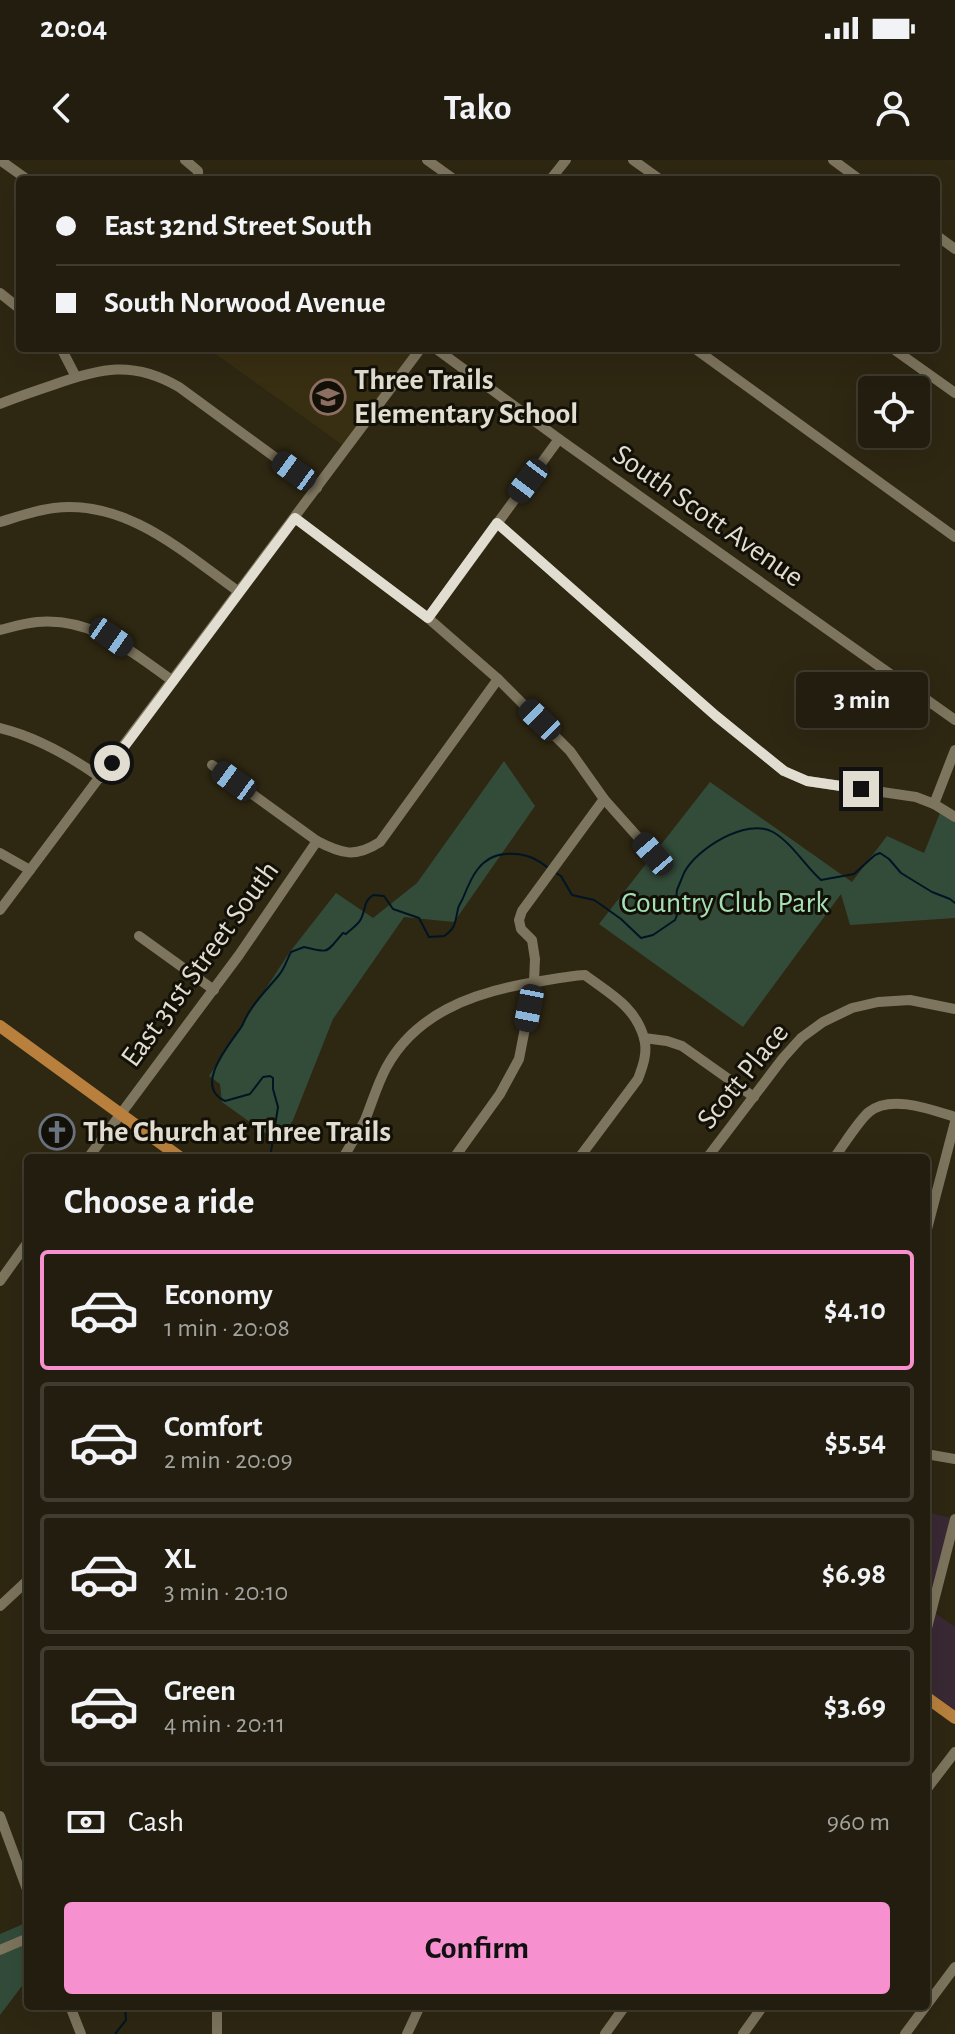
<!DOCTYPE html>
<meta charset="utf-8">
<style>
:root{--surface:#221d0e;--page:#2a2617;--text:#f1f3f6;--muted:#a2a29e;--line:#3f3b2e;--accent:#f690cf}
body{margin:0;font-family:"Alegreya Sans",sans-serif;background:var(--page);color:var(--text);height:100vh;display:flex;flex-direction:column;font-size:30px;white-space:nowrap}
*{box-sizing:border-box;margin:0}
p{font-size:26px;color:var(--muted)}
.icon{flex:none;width:44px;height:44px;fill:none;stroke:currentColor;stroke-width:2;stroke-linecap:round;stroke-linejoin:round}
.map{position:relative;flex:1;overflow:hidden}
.drawer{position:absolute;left:24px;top:994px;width:906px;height:856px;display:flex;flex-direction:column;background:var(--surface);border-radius:8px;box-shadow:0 8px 32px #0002,0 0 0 2px var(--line)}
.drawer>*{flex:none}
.guide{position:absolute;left:16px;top:16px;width:924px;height:176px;border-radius:8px;box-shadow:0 8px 32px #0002,0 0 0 2px var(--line);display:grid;align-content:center;height:176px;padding:0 40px;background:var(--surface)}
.buttons{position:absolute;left:858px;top:216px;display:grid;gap:16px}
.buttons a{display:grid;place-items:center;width:72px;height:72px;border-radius:8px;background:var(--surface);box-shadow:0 8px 32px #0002,0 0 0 2px var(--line);font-size:40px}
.end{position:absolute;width:36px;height:36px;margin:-18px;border:10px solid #e2ddd1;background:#111;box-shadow:0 0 0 4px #111}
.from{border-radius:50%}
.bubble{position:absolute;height:56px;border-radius:8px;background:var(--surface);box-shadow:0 8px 32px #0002,0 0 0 2px var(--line);font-size:26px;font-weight:700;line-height:56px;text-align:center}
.car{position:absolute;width:24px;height:48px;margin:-24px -12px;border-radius:10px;box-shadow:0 0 6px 2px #0007;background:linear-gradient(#222 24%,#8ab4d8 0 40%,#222 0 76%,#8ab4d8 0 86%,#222 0)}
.guide b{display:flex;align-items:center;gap:28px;height:76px;font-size:30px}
.guide b+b{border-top:2px solid var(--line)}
.guide i{width:20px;height:20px;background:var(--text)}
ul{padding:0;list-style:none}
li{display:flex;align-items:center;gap:24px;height:120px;margin:0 16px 12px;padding:0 24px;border:4px solid var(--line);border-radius:8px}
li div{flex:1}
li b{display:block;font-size:30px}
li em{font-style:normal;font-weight:700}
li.on{border-color:var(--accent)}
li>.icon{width:72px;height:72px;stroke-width:1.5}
h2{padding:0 40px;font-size:36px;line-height:96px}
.pay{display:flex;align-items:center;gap:20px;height:88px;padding:0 40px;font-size:30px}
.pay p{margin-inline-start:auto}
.button{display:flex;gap:16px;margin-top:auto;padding:16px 40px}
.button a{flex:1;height:92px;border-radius:8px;background:var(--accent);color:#111;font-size:32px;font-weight:700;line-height:92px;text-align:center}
.status{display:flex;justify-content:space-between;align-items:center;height:56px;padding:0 40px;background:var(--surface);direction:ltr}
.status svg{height:22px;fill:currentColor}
header{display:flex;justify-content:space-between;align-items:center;height:104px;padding:0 40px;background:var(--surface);font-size:36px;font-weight:700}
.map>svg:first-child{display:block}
.commercial{fill:#392934}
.built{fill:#382e12}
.green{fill:#334c3a}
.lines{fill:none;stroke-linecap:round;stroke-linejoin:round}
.stream{stroke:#001523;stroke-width:2}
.minor{stroke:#7e755e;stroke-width:10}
.major{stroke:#b9803d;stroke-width:12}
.route{stroke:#e2ddd1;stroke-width:10}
.labels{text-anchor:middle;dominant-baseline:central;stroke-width:6;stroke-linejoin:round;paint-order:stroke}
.poi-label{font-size:30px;font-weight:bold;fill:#e2ddd1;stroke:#131007;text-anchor:start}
.street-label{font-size:30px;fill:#e2ddd1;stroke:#131007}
.park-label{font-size:30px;fill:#a5e0b5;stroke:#131007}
</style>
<div class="status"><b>20:04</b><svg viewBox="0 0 49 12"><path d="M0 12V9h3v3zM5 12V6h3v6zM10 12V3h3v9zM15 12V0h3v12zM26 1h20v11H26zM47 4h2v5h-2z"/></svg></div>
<header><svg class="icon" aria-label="back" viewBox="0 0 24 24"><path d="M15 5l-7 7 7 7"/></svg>Tako<svg class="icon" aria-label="person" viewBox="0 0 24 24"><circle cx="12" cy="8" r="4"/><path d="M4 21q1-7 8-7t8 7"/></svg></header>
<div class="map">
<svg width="955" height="1874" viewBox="0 0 955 1874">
<rect width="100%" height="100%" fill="#2e2712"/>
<g class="commercial">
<polygon points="926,1352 951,1358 926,1452"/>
<polygon points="935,1453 955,1467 955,1551 926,1530 926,1489"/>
</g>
<polygon class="built" points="207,188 417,188 344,286"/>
<g class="green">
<polygon points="504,601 535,646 454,762 404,757 333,859 293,960 279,983 222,942 220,924 209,916 289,793 336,733 373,758 417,723"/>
<polygon points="710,622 852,722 887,676 924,693 940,653 955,662 955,758 850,765 841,734 743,867 599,764"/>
<polygon points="28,1762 28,1818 0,1855 0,1774"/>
</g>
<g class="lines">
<g class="stream">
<path d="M 556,713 L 561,716 L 572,735 L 594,740 L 600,744 L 621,759 L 641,778 L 653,775 L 675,760 C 681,749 675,742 677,730 C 679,725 682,718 684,713 C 696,689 747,657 773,672 C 792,683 805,706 821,720 L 854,714 L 875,695 L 880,693 L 889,699 L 901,713 L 932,732 L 950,739 L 955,743"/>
<path d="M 270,998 L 278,947 L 273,929 L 273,918 L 270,916 L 263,917 L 250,934 L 225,941 C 192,926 231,883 242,866 C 245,860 247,854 251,849 C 259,837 270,826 279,815 C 285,808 287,799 291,792 L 304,787 C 331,794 326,792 343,773 L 346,774 C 351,769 358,765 361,759 C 366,749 363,742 373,735 L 384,736 L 393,749 L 419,758 L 429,777 L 444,776 C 456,768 455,762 458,749 C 458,746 462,741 463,738 C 471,718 480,696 505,694 C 522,693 533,696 547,707"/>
<polyline points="282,1846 282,1848"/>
<polyline points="115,1874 126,1860 125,1846"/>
</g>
<g class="minor">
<polyline points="0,0 28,20"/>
<polyline points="185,0 198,11 198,20"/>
<polyline points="427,0 455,20"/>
<polyline points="633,0 661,20"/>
<polyline points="833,0 860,20"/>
<polyline points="550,20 566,0"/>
<polyline points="936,75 955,89"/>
<polyline points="0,133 20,149"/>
<polyline points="61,188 76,217"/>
<polyline points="435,188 559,279 955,560"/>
<polyline points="694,188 955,377"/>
<polyline points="892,188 955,233"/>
<path d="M 0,244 C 17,237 35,231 53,225 C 100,208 133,200 179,227 L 317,328"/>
<polyline points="295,358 428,458 498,519 570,591 604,639 653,694"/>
<path d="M 0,362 C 17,357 36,350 54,348 C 127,339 184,393 239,432"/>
<polyline points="497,363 716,556 784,611 807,621 916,637 934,644 955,657"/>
<polyline points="428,458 559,279"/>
<path d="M 0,470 C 12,467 25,463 37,462 C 93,457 130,491 173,521"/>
<path d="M 0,568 C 37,577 70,596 101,618"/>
<path d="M 212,605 L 317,681 C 342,694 355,698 380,682 L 498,519"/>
<polyline points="934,644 955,590"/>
<polyline points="0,693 30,710"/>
<polyline points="0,750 421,188"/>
<polyline points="139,776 214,830"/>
<polyline points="88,998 239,795 317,681"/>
<path d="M 343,998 C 350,986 358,973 365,960 C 372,943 377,925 386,908 C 415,854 472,833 530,823 C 549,820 566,816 585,815 C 610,834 635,846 644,878 L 667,881 L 682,886 L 754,937"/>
<polyline points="454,998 500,934 519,899 534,822 535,799 532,780 521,769 519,760 522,751 604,639"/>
<path d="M 579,998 L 638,919 C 643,906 648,892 644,878"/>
<polyline points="707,998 783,898 801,878 823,862 852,848 878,842 910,840 955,849"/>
<path d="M 834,998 C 843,986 859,960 869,952 C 891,934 932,950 955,957"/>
<polyline points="926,1073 955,962"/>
<polyline points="0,1121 28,1082"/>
<polyline points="926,1294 955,1299"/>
<polyline points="0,1446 28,1420"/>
<polyline points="926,1472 955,1359"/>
<polyline points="926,1630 955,1592"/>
<polyline points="0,1656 28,1732"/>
<polyline points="0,1790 28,1778"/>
<polyline points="70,1846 81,1874"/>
<polyline points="217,1874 217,1846"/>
<polyline points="407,1874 420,1846"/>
<polyline points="605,1874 625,1846"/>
<polyline points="743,1874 763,1846"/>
<polyline points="905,1874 955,1807"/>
</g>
<g class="major">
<polyline points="0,866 181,998"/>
<polyline points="926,1537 955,1558"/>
</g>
</g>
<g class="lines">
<polyline class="route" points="112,603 295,358 428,458 497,363 716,556 784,611 807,621 861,629"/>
</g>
<defs>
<symbol id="school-ring" viewBox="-11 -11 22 22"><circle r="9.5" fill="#131007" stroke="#8d6e63" stroke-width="1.5"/><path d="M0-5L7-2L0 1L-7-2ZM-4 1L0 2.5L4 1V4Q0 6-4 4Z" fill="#8d6e63"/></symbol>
<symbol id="church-ring" viewBox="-11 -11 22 22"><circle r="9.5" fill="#131007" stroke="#6b7280" stroke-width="1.5"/><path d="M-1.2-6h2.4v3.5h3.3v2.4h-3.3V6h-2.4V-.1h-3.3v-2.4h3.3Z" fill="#6b7280"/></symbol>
</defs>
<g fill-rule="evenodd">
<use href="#school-ring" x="308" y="217" width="40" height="40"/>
<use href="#church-ring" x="37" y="952" width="40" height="40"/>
</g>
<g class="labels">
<g class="poi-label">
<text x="354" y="220">Three Trails<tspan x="354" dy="34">Elementary School</tspan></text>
<text x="83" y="972">The Church at Three Trails</text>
</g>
<g class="street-label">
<text transform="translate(708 356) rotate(35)">South Scott Avenue</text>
<text transform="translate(200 804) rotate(-54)">East 31st Street South</text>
<text transform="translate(743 916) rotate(-51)">Scott Place</text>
</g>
<g class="park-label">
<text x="725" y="743">Country Club Park</text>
</g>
</g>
</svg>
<div class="buttons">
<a><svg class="icon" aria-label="locate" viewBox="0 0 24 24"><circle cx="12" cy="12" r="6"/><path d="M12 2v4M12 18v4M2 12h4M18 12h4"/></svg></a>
</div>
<i class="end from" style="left:112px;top:603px"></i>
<i class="end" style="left:861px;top:629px"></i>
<div class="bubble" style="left:796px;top:512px;width:132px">3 min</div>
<i class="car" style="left:294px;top:311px;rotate:306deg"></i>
<i class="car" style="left:528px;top:321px;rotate:217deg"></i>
<i class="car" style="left:111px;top:477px;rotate:125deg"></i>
<i class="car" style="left:540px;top:560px;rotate:314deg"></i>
<i class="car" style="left:234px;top:621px;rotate:306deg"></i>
<i class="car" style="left:653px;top:694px;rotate:319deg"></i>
<i class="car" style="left:529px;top:848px;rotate:191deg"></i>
<div class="guide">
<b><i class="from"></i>East 32nd Street South</b>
<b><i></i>South Norwood Avenue</b>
</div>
<section class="drawer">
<h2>Choose a ride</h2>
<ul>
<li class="on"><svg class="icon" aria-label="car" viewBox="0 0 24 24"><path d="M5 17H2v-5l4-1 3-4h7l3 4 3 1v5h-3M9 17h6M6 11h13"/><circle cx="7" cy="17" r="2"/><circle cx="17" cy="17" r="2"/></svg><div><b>Economy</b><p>1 min · 20:08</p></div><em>$4.10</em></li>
<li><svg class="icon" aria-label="car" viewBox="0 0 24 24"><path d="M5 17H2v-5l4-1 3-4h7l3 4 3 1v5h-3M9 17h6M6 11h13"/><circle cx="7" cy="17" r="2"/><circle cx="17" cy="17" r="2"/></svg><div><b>Comfort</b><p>2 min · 20:09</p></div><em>$5.54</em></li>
<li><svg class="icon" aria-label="car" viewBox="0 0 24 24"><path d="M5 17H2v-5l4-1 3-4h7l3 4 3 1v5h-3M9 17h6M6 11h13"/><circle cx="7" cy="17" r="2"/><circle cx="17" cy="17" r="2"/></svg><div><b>XL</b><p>3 min · 20:10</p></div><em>$6.98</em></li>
<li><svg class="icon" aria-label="car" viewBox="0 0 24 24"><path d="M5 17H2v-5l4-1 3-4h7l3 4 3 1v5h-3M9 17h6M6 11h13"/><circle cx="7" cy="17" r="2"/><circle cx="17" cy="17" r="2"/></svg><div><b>Green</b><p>4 min · 20:11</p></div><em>$3.69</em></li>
</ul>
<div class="pay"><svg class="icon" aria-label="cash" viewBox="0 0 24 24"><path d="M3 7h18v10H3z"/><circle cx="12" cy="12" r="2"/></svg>Cash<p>960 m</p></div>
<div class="button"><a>Confirm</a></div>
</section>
</div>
